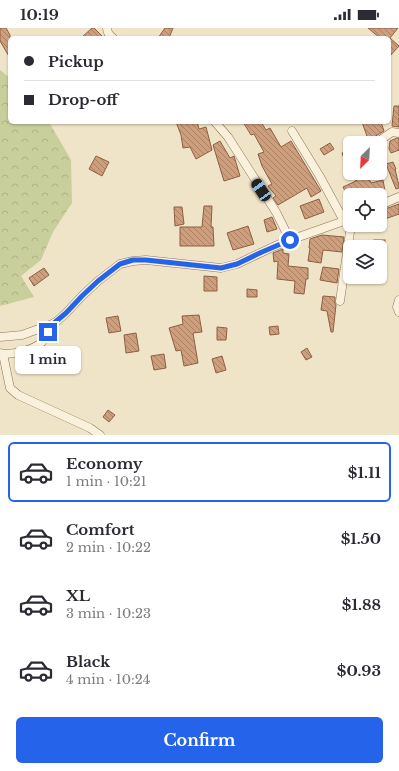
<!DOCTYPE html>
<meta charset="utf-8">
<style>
:root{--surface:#fff;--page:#f2f2f3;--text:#2b2b33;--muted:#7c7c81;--line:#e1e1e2;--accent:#2563eb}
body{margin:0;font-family:"Libre Baskerville",serif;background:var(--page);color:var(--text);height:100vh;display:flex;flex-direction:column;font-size:15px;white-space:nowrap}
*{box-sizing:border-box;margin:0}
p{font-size:13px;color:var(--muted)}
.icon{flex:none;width:22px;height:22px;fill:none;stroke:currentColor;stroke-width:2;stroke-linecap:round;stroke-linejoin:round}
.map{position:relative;height:407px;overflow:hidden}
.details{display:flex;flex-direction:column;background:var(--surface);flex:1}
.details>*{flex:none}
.banner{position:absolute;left:8px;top:8px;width:383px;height:88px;border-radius:6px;box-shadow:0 1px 3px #0004;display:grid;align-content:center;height:88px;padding:0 16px;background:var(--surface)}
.needle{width:26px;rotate:204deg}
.tools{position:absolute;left:343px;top:108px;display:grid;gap:8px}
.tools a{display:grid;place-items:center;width:44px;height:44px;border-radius:6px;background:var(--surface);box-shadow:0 1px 3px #0004;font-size:20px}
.end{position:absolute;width:18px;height:18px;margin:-9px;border:5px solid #2563eb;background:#fff;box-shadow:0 0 0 2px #fff}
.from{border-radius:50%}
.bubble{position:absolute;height:28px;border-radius:6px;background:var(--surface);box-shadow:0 1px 3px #0004;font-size:13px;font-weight:800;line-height:28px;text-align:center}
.car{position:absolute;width:12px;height:24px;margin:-12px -6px;border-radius:5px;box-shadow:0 0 3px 1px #0007;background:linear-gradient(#222 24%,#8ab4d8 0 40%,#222 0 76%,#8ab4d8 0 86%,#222 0)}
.banner b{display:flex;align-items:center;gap:14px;height:38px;font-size:15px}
.banner b+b{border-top:1px solid var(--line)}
.banner i{width:10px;height:10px;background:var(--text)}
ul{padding:7px 0 0;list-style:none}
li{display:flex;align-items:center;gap:12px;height:60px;margin:0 8px 6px;padding:0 8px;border:2px solid transparent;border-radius:6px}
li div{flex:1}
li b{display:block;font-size:15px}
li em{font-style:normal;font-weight:800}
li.on{border-color:var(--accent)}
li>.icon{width:36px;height:36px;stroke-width:1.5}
.cta{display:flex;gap:8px;margin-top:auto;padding:8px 16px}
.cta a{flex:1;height:46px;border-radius:6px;background:var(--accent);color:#fff;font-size:16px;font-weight:800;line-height:46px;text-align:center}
.status{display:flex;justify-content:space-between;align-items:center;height:28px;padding:0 20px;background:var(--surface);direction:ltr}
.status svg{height:11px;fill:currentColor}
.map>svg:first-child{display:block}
.forest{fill:url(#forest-crowns)}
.building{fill:url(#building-back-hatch);stroke:#8d5f41}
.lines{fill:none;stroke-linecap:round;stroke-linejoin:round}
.street-casing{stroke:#8d765c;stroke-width:9}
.street{stroke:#faf1dc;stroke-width:8}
.route{stroke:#2563eb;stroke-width:5}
</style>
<div class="status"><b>10:19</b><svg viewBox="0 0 49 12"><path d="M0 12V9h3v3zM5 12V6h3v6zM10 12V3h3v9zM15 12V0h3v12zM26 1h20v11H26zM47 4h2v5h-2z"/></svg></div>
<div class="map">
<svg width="399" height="407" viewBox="0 0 399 407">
<defs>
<pattern id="forest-crowns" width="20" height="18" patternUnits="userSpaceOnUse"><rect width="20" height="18" fill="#c9cf9b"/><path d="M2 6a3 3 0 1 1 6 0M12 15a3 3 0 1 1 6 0" fill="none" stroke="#aeb285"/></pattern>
<pattern id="building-back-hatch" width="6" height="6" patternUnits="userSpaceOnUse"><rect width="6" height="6" fill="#cf9f7d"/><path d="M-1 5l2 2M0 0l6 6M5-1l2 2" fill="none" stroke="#a98266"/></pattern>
</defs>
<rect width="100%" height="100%" fill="#f0e4c8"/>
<polygon class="forest" points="0,42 10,50 10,94 49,94 71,132 72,175 53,204 41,232 21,248 34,269 0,278"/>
<g class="building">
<polygon points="0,0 6,0 10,7 10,30 0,13"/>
<polygon points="92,0 94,0 104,10 81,10"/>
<polygon points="165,0 173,0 169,10 158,10"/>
<polygon points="368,0 398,0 390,10 399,18 389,29 389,10 380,10"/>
<polygon points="394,78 399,78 399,99 392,98"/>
<polygon points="176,94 197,94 199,101 206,99 212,122 196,131 190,119 183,120 181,107"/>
<polygon points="243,94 261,94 266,102 270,100 281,119 291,113 321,163 311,169 307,160 278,177 273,170 276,168 268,158 272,156 262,138 258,126 264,124 254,106 251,107"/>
<polygon points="362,94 381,94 384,103 374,109 368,111"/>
<polygon points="397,110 399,110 399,122 391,125 389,121 390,113"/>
<polygon points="220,113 230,130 234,128 240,148 224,153 213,117"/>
<polygon points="330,115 334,121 324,127 320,121"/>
<polygon points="350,122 350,144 349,144 342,125"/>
<polygon points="96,128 109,134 102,148 89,141"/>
<polygon points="393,134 396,141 395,141 399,158 399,160 396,161 386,136"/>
<polygon points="353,145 366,145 371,155 383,152 385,163 369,167 347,167 343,159 356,153"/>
<polygon points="319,171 324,184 305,191 300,178"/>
<polygon points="399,176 399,186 385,191 382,182"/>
<polygon points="204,178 212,178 211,199 213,199 214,218 180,218 180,199 202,199"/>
<polygon points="174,179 182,179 184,196 175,198"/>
<polygon points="272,189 277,201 267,204 264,192"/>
<polygon points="248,198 254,216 233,222 227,205"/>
<polygon points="322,207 344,209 342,224 323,222 321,235 308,233 310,220 309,220 310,211"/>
<rect x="374" y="212" width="11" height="7"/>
<polygon points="283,221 283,225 289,226 288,238 308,240 308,251 306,251 304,266 294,265 295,253 277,251 278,233 274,234 273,225"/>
<polygon points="323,239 339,241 337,255 320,252"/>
<polygon points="44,240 49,247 34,258 29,250"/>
<polygon points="204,248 217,249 217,263 204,263"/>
<polygon points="247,261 257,262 257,269 247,269"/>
<polygon points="323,268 335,269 335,275 336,277 333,304 331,304 327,283 321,282"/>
<polygon points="199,287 202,304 193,305 198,335 184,338 181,322 176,323 169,300 183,296 182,288"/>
<polygon points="118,288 121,303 109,305 106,290"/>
<polygon points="278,298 279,306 270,307 269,299"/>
<polygon points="217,299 227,300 226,312 217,312"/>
<polygon points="136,305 139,323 126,325 124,307"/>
<polygon points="307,320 312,329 306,332 301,324"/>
<polygon points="164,326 166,340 154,342 151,328"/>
<polygon points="222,328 226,342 216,345 212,331"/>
<polygon points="108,382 115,387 109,394 103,389"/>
</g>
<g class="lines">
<defs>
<g id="street">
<path d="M 107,0 C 107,4 110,8 113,10"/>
<polyline points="215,94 228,109 276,184 290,212"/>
<polyline points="292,103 319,147 344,193"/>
<polyline points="376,115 392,104 399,105"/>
<polyline points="380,177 399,169"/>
<polyline points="399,272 397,279 399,284"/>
<polyline points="340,273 351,197"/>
<polyline points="0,309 22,307 55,295 66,285 82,268 98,253 120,236 133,233 146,232 221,240 237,236 275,218 290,212 344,193 350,190"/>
<path d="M 0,325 C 11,328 34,322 42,314 C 46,309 50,301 54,295"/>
<polyline points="3,326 10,360 18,367 90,400 100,407"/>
</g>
</defs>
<use href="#street" class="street-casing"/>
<use href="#street" class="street"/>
</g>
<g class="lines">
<polyline class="route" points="48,304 54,295 66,285 82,268 98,253 120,236 133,232 146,232 221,240 237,236 262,224 290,212"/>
</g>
</svg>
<div class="tools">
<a><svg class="needle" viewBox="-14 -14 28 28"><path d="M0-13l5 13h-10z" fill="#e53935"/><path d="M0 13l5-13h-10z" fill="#7c7c81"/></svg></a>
<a><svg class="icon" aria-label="locate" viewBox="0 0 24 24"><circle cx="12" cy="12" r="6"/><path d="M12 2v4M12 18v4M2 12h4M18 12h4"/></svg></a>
<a><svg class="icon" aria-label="layers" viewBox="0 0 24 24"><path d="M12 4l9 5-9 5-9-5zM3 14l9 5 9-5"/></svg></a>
</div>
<i class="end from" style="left:290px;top:212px"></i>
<i class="end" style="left:48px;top:304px"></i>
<div class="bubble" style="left:15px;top:318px;width:66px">1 min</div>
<i class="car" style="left:261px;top:162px;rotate:326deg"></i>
<div class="banner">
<b><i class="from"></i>Pickup</b>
<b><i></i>Drop-off</b>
</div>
</div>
<section class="details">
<ul>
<li class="on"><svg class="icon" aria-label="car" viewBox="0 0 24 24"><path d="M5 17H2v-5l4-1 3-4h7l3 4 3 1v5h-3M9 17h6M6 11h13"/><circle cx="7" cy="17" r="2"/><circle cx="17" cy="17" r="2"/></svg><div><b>Economy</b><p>1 min · 10:21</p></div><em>$1.11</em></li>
<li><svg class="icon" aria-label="car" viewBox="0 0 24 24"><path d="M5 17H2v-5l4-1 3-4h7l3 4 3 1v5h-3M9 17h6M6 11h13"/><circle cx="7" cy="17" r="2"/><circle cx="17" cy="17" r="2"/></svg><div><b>Comfort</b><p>2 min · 10:22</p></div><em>$1.50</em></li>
<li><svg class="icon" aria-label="car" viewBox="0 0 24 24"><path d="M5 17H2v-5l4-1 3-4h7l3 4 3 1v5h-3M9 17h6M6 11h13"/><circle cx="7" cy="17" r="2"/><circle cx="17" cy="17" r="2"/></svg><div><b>XL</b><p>3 min · 10:23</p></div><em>$1.88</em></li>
<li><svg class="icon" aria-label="car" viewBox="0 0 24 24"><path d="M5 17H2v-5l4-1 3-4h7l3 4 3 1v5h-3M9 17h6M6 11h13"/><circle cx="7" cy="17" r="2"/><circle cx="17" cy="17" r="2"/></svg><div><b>Black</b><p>4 min · 10:24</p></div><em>$0.93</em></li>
</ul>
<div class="cta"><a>Confirm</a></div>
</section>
